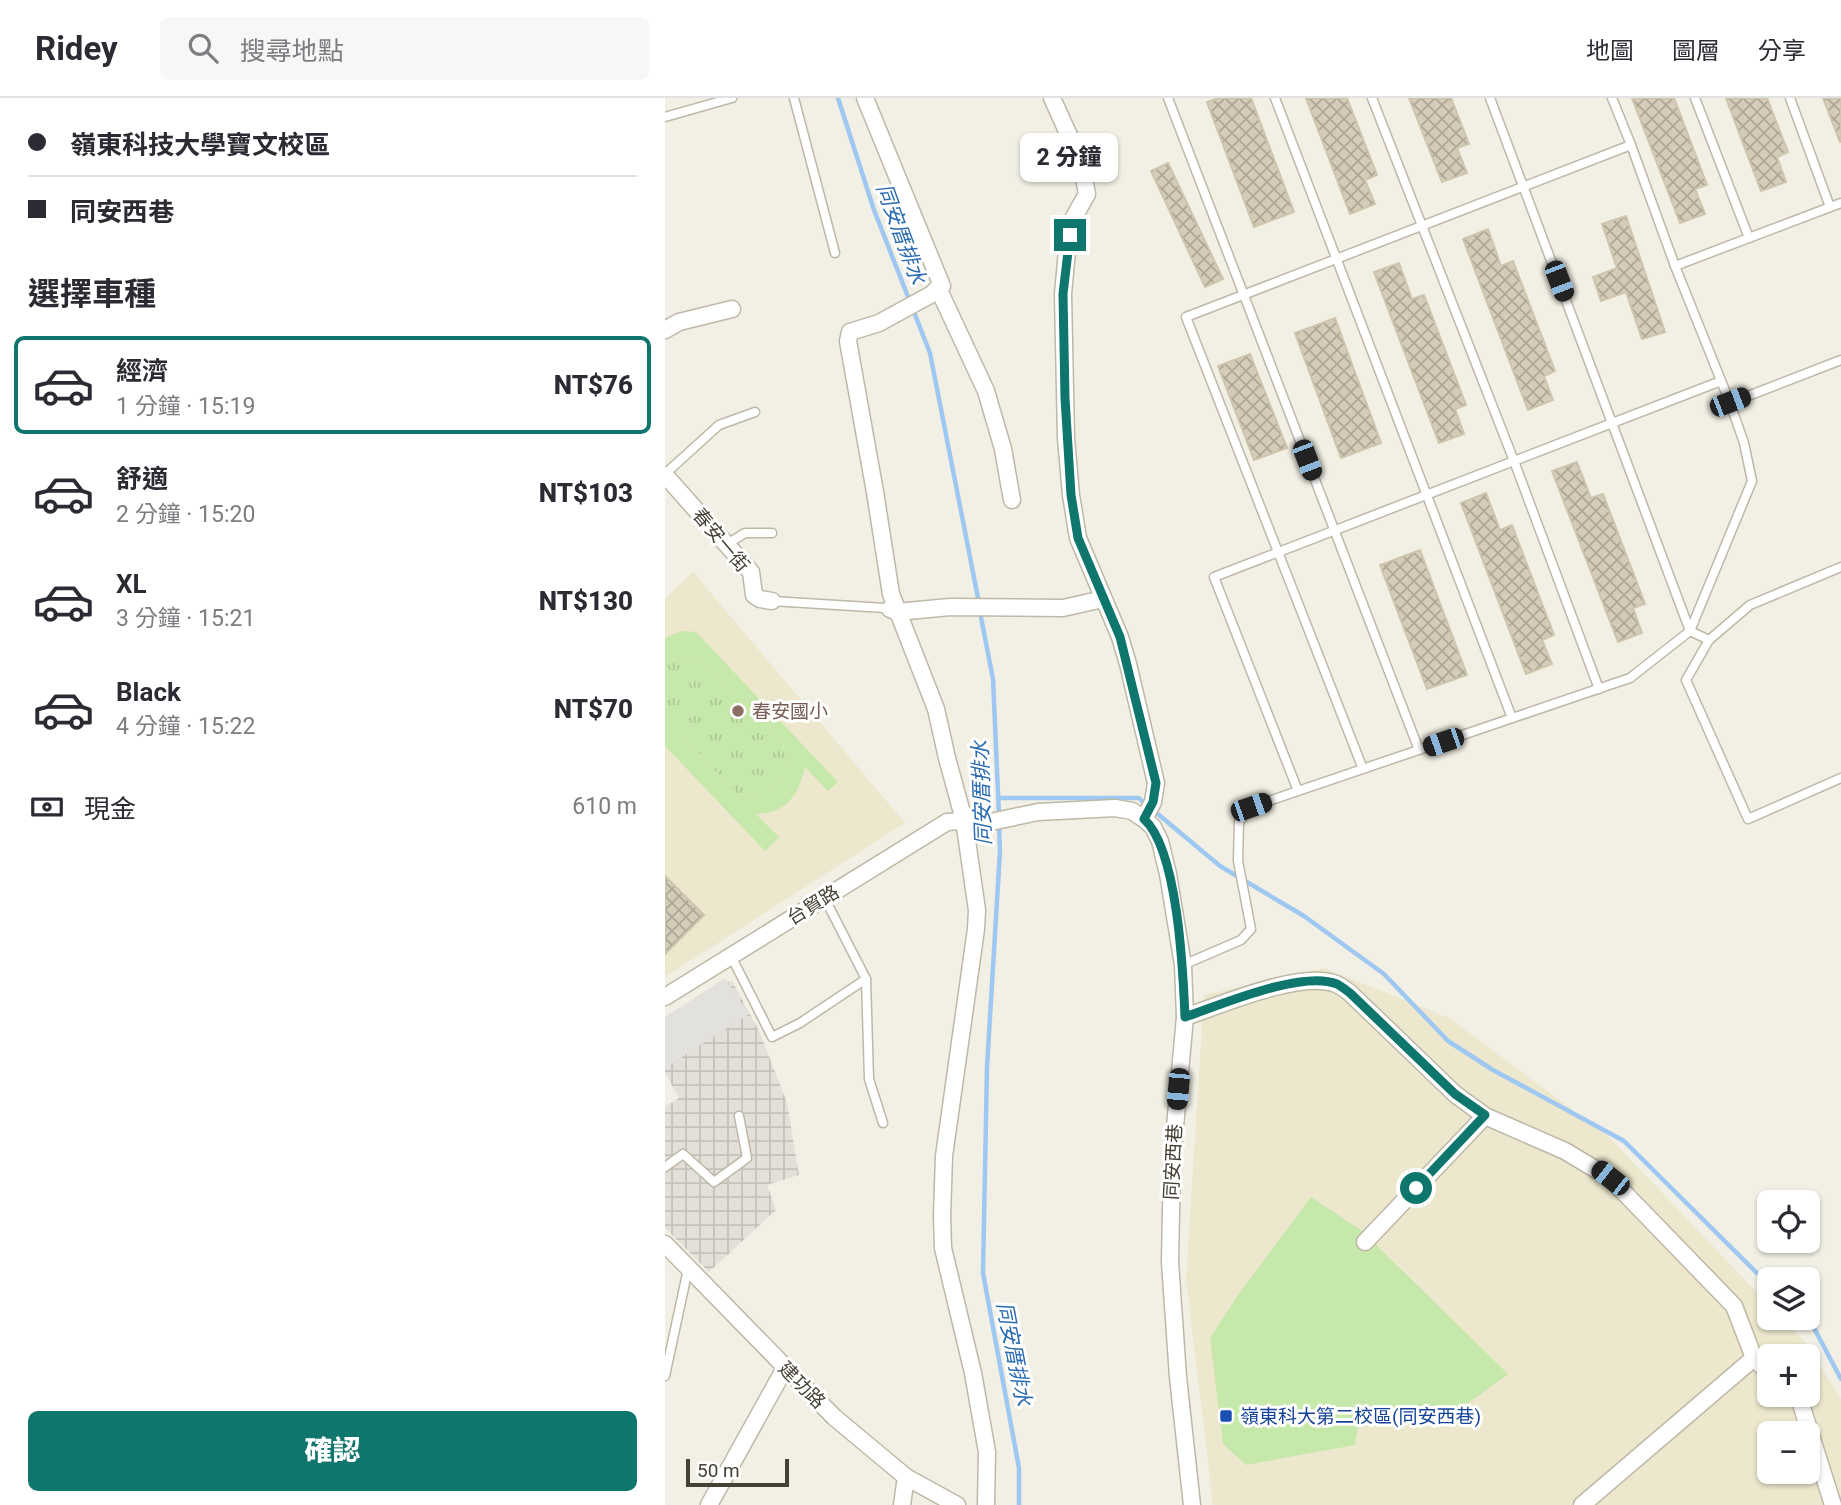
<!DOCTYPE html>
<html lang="zh-TW">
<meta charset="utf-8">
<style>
:root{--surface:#fff;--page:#f7f7f7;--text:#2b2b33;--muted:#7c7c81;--line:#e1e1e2;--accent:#0f766e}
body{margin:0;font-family:Roboto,"Noto Sans TC",sans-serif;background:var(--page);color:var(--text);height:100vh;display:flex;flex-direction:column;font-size:26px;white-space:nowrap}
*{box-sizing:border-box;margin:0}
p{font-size:23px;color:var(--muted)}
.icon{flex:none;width:38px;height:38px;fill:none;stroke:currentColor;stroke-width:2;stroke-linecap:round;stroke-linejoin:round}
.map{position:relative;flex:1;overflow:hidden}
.side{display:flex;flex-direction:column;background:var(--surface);width:665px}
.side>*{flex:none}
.guide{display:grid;align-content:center;height:154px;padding:0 28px;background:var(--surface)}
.buttons{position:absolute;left:1092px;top:1092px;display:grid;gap:14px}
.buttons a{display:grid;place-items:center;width:63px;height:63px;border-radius:10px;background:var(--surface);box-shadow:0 2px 5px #0004;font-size:35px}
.scale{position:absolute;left:21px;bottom:18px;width:103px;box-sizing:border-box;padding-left:7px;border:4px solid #454034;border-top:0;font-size:19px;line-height:24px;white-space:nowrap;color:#454034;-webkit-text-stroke:5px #fff;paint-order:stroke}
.end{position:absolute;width:32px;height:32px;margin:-16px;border:9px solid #0f766e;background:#fff;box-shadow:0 0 0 4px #fff}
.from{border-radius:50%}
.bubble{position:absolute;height:49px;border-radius:10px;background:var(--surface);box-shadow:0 2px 5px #0004;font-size:23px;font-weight:800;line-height:49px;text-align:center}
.car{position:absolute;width:21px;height:42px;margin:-21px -10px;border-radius:9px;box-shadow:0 0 5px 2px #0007;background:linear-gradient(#222 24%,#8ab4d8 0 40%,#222 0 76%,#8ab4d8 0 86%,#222 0)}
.guide b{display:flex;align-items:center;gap:24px;height:66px;font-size:26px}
.guide b+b{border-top:2px solid var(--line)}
.guide i{width:18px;height:18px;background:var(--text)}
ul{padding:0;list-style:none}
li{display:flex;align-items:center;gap:21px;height:98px;margin:0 14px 10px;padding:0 14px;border:4px solid transparent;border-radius:10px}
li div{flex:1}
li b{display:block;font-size:26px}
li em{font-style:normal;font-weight:800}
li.on{border-color:var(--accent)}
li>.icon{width:63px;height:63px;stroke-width:1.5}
h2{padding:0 28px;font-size:32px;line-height:84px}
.pay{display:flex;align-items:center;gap:18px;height:77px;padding:0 28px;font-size:26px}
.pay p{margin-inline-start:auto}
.button{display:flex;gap:14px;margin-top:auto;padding:14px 28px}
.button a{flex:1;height:80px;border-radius:10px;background:var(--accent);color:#fff;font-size:28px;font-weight:800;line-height:80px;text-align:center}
header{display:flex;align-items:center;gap:42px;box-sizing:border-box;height:98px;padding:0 35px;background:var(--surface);border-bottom:2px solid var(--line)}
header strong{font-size:33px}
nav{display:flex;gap:38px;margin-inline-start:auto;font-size:24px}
.search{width:490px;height:63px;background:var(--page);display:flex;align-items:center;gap:18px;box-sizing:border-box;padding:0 24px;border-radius:10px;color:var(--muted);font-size:26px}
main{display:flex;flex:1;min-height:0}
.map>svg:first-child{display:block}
.industrial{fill:url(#industrial-grid)}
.education{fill:#ece7cd;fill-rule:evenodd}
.grass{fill:url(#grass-tufts)}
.park{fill:#c7e8ab}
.parking{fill:#e3e1dd}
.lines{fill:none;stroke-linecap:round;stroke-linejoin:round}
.stream{stroke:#9ec7f1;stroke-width:4.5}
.building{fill:url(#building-cross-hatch);stroke:#cfc5ac;stroke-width:2}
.lane-casing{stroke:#beb8a7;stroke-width:11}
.street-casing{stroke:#beb8a7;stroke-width:19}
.lane{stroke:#fff;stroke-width:8}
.street{stroke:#fff;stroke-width:16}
.route{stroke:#0f766e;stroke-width:9}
.education-dot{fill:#8d6e63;stroke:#fff;stroke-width:2.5}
.transit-dot{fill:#1a4fb4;stroke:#fff;stroke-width:2.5}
.labels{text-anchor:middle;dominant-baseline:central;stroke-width:6;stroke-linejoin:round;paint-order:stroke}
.street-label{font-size:19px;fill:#454034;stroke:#fff}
.education-label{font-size:19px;fill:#785e54;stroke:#fff;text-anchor:start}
.transit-label{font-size:19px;fill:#164399;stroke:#fff;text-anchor:start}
.water-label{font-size:21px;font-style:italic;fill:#2b6cb2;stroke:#fff}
</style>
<header>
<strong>Ridey</strong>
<div class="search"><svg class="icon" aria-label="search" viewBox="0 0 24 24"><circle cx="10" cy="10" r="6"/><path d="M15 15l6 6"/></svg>搜尋地點</div>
<nav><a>地圖</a><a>圖層</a><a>分享</a></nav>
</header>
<main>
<section class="side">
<div class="guide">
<b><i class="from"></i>嶺東科技大學寶文校區</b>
<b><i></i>同安西巷</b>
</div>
<h2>選擇車種</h2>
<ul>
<li class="on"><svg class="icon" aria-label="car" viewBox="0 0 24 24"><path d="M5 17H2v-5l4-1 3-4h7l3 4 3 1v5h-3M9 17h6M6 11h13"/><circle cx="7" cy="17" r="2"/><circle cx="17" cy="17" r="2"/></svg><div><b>經濟</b><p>1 分鐘 · 15:19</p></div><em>NT$76</em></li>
<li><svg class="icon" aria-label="car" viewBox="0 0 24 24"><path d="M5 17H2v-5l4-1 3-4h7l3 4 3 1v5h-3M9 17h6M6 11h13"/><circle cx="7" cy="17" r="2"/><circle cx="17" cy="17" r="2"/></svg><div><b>舒適</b><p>2 分鐘 · 15:20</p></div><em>NT$103</em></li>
<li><svg class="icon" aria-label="car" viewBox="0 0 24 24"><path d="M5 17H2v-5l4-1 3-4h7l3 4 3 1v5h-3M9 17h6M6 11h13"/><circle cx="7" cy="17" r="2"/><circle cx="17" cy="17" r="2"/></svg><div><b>XL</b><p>3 分鐘 · 15:21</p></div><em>NT$130</em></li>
<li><svg class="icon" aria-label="car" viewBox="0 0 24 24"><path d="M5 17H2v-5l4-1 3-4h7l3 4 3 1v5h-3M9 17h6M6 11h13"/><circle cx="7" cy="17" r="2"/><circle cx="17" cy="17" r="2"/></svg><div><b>Black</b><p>4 分鐘 · 15:22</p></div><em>NT$70</em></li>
</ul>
<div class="pay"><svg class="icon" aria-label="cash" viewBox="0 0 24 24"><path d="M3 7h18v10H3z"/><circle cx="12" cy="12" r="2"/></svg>現金<p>610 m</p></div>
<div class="button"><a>確認</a></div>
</section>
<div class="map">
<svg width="1176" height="1407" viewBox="0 0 1176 1407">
<defs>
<pattern id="industrial-grid" width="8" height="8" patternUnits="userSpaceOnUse" patternTransform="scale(1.75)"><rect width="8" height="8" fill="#e4e0d9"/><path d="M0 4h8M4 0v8" fill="none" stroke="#c5c1bb"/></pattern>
<pattern id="grass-tufts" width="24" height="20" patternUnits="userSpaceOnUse" patternTransform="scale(1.75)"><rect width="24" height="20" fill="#c7e8ab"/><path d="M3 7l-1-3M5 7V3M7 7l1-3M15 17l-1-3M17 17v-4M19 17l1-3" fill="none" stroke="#acc894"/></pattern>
<pattern id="building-cross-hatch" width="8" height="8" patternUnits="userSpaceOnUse" patternTransform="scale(1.75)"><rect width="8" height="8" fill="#d4ccb9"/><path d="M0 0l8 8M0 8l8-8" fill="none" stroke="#aea797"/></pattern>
</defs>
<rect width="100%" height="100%" fill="#f2f0e4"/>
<polygon class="industrial" points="67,883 95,935 122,1005 134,1077 102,1087 111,1112 44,1174 0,1130 0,1009 14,1000 0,975 0,922 55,885"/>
<g class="education">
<polygon points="28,474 240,725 0,879 0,501"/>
<path d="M 659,870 L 784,920 L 944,1039 L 1104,1207 L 1104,1220 L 1116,1220 L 1141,1245 L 1176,1301 L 1176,1407 L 548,1407 L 521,1181 L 539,897 ZM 1104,1258 L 1143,1258 L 1143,1297 L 1104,1297 ZM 1104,1335 L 1143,1335 L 1143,1374 L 1104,1374 Z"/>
</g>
<path class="grass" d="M 20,558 L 36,562 L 118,645 C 120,654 122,665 119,674 C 113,693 87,700 71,695 L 0,619 L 0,564 Z"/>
<g class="park">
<path d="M 17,533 L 31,534 L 173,684 L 163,693 L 140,669 C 133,698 122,715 91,716 L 114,739 L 100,753 L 0,648 L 0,619 L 71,695 C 87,700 113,693 119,674 C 122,665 120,654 118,645 L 36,562 L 20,558 L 0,564 L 0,540 Z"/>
<polygon points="646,1099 697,1133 843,1276 787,1317 697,1309 690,1347 581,1367 558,1346 545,1240 573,1197"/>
</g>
<polygon class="parking" points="60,880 84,916 0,970 0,919"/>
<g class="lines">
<g class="stream">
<polyline points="173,0 209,112 265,255 314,505"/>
<polyline points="315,514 328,581 334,717"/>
<polyline points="333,700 474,700 481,707"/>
<polyline points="488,712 555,768 639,818 719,876 783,943 828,972 959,1043 1104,1187"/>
<polyline points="334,726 335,753 322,969 318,1175 354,1370 354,1407"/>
<polyline points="1138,1220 1149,1230 1176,1281"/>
</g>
</g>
<g class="building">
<polygon points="553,0 586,0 629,114 589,129 542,4"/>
<polygon points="641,0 682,0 712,77 700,82 710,106 685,116"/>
<polygon points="744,0 786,0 804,46 792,50 802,75 777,84"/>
<polygon points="967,0 1009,0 1042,87 1030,91 1040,116 1015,125"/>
<polygon points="1061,0 1102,0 1123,54 1112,59 1121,84 1096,93"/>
<polygon points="1158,0 1176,0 1176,44 1175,44"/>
<polygon points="503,65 558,181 540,189 486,73"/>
<polygon points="961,118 1000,234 977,241 961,194 936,203 928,179 952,170 937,126"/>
<polygon points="823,131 836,168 848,163 890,273 879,278 888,302 863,312 798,141"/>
<polygon points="734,165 747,201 759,197 801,307 790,311 799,336 774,345 709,174"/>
<polygon points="670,220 716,345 676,360 630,235"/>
<polygon points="585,256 622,350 589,362 553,268"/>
<polygon points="912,364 926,400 938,396 980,506 968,510 977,535 953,544 887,373"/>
<polygon points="821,395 835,432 847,427 889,537 877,542 887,566 861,576 796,405"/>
<polygon points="755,452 802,577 762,591 715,467"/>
<polygon points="0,778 39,817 0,856"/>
</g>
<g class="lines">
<defs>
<g id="lane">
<polyline points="129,0 170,155"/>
<polyline points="503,0 754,652"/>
<polyline points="610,0 847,620"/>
<polyline points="707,0 849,363 934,591"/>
<polyline points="825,0 1025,533 1044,542"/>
<polyline points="1030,0 1084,140"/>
<polyline points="1125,0 1165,109"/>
<polyline points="0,19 67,0"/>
<polyline points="1010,168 1176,105"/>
<polyline points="1065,305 1176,262"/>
<polyline points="0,376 54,327 90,314"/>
<polyline points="62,446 80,435 107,435"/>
<polyline points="1176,469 1085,507 1044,542 1021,582 1083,721 1176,680"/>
<polyline points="107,503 220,510"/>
<polyline points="698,671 521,219 966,47"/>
<polyline points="633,693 549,479 1056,283"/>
<polyline points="159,799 201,881 204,981 218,1025"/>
<polyline points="66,858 107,939 135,925 201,881"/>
<polyline points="518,867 576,842 586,831 573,763 574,724 586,709 965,580 1025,533 1087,383 1079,345 1065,305 1010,168 966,47 947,0"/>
<polyline points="0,1069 18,1056 49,1084 82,1060 74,1018"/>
<polyline points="0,1278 23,1171"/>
</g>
<g id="street">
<polyline points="200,0 277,188 273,190 321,293 338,351 347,402"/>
<polyline points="387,0 416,64 422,96 408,121 402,153 398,196 401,340 406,397 413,440 455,539 463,566 491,685 488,704 479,721"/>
<polyline points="273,190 267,196 214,225 185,234 183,243 210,394 226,496 271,611 282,660 299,722 312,812 311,831 279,1058 277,1118 278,1150 308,1275 322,1354 321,1407"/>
<polyline points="0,232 14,224 67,211"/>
<polyline points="0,377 86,474 89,497 95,501 107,503"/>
<polyline points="225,511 232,514 285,509 398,510 438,501"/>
<polyline points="0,899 282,724 310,722 321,725 373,714 450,710 467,713 479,721 488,729 495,743 503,776 518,867 520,919 507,1062 505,1164 513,1279 527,1407"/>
<path d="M 520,919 C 556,907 636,872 671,886 C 676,888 681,892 685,895 L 790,996 L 820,1018 L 900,1053 L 945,1080 L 1069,1208 L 1089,1260 L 1104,1275"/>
<polyline points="700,1144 820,1018"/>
<polyline points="0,1146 169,1319 241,1379 292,1407"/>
<polyline points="1128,1297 1135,1303 1168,1407"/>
<polyline points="44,1407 120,1270"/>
<polyline points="237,1407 241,1379"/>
<polyline points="917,1407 1089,1260"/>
</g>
</defs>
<use href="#lane" class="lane-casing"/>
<use href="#street" class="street-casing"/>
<use href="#lane" class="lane"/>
<use href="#street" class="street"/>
</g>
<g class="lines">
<path class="route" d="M 405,137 L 398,196 L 400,300 L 406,397 L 413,440 L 455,539 L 491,685 L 488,704 L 479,721 C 513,752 518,873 520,919 C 556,907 636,872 672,886 C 676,888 681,892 685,895 L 790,996 L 820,1017 L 751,1090"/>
</g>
<circle class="education-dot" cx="73" cy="613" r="7"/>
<rect class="transit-dot" x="554" y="1311" width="14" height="14" rx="3.5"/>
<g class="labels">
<g class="street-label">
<text transform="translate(56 442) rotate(50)">春安一街</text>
<text transform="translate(148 807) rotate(-32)">台貿路</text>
<text transform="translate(508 1064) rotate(-87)">同安西巷</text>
<text transform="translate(137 1287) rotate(45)">建功路</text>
</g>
<g class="education-label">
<text x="87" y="613">春安國小</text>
</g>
<g class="transit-label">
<text x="575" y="1318">嶺東科大第二校區(同安西巷)</text>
</g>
<g class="water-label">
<text transform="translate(236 136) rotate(70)">同安厝排水</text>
<text transform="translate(317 695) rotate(-92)">同安厝排水</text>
<text transform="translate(349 1256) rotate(79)">同安厝排水</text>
</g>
</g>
</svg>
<div class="buttons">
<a><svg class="icon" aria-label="locate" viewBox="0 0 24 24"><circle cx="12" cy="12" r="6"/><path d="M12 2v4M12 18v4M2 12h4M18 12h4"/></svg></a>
<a><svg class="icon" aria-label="layers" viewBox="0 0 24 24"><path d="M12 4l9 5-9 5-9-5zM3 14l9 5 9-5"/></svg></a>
<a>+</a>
<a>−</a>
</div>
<div class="scale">50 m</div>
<i class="end from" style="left:751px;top:1090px"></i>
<i class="end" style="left:405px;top:137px"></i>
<div class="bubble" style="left:355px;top:35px;width:98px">2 分鐘</div>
<i class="car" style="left:894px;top:183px;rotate:159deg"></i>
<i class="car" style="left:1065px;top:304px;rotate:69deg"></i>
<i class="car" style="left:642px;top:362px;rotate:159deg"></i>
<i class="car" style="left:778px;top:644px;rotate:251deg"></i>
<i class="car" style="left:586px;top:709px;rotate:71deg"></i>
<i class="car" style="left:513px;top:991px;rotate:185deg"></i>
<i class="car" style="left:945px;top:1080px;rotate:308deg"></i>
</div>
</main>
